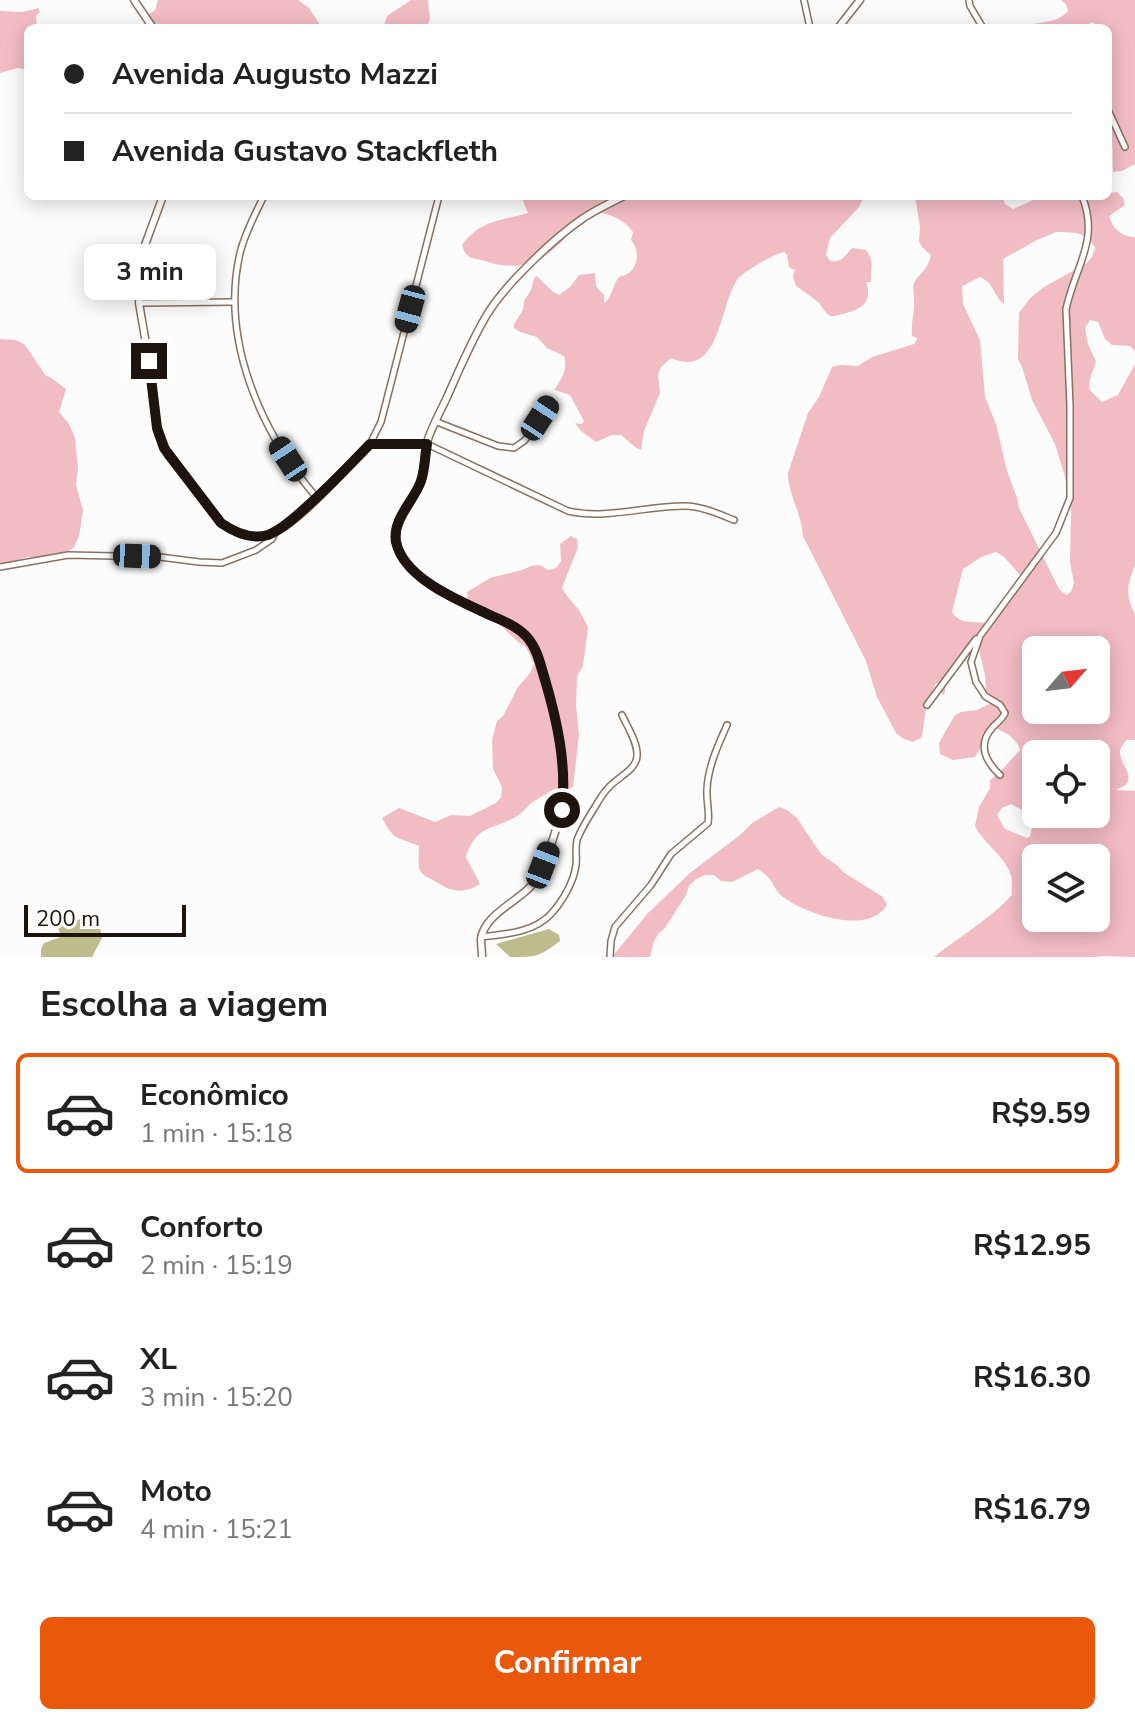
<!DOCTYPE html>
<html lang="pt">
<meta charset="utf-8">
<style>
:root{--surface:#fff;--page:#f2f2f2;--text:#222;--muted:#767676;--line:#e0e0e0;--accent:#ea580c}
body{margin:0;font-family:"Nunito Sans",sans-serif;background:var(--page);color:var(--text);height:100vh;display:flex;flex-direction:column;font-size:30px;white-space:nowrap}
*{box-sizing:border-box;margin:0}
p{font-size:26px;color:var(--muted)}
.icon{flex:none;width:44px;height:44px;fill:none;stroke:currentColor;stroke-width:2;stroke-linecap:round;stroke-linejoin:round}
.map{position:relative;height:957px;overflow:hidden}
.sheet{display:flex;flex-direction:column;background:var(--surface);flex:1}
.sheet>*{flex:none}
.top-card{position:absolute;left:24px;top:24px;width:1088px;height:176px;border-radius:12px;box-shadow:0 4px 20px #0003;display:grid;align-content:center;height:176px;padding:0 40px;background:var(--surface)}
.needle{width:52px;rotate:62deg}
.fabs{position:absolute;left:1022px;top:636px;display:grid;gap:16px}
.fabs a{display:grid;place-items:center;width:88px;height:88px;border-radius:12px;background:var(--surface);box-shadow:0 4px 20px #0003;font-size:40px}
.scale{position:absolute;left:24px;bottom:20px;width:162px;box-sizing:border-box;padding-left:8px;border:4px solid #1e140d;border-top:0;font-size:22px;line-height:28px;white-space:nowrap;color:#1e140d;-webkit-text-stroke:6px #fff;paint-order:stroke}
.end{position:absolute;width:36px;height:36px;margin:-18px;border:10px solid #1e140d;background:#fff;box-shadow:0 0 0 4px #fff}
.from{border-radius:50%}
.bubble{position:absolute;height:56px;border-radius:12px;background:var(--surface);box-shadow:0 4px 20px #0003;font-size:26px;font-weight:700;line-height:56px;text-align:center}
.car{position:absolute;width:24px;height:48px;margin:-24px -12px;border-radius:10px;box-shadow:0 0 6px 2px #0007;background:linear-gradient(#222 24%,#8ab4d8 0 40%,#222 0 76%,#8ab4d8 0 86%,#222 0)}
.top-card b{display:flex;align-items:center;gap:28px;height:76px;font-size:30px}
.top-card b+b{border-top:2px solid var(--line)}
.top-card i{width:20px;height:20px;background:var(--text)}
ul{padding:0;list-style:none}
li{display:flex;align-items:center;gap:24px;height:120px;margin:0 16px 12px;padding:0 24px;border:4px solid transparent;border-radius:12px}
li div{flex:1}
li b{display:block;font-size:30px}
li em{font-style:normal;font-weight:700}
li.active{border-color:var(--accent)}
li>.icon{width:72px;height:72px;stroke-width:1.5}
h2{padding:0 40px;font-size:36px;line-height:96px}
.action{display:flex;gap:16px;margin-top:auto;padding:16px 40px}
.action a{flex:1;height:92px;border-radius:12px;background:var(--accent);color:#fff;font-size:32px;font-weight:700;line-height:92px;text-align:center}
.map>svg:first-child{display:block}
.forest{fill:#f2bcc3;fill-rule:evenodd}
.water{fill:#c0bb8c}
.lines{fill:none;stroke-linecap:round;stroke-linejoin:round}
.street-casing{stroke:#89705e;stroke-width:8}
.secondary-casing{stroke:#89705e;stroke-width:9}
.street{stroke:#fff;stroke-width:5}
.secondary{stroke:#fff;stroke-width:6}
.route{stroke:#1e140d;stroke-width:10}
</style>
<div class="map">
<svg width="1135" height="957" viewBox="0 0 1135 957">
<rect width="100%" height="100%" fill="#fcfcfc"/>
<g class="forest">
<polygon points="158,0 298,0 309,8 322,28 155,28 148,15 155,10"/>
<polygon points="411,0 428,0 430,19 427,28 383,28 387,16"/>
<path d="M 1061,0 L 1135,0 L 1135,164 L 1122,171 L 1113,172 L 1112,131 L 1108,123 L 1108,54 C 1110,44 1108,38 1108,28 L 1099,28 L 1092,22 L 1083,28 L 1023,28 C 1038,20 1056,25 1068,11 L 1066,4 Z"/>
<polygon points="38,8 40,12 36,16 37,28 28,28 28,70 18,68 0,73 0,11 23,12"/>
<path d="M 1117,192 L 1123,198 L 1125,205 L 1109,216 C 1113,229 1122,237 1135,237 L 1135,351 L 1130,346 L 1112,345 L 1105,339 L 1098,322 L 1090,320 L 1085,328 L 1088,344 L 1096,362 L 1090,379 L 1089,389 L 1102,402 L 1118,395 L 1135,364 L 1135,565 C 1127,585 1125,595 1135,614 L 1135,740 L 1127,740 C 1108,757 1135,769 1127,783 C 1125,787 1120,787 1116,790 L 1135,791 L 1135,957 L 1102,956 L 1096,957 L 934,957 C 960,936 989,920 1012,895 C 1011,889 1013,881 1011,875 C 1004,855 984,844 975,826 L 979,807 L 990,788 L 990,780 L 999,773 L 1020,750 C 1017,738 1003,730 991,727 L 983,733 L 985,740 L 975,757 L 953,760 L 940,754 L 939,743 L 955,715 L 961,712 L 977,710 L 993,702 L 986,690 L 985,675 L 977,642 L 947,680 L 944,695 L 941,692 L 938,683 L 936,683 L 926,707 L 922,737 L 913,742 L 902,738 L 896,733 L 877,697 L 866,661 L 803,536 C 802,515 788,494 788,473 L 808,413 L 819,397 L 832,367 L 839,365 L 858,366 L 872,357 L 914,344 L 917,340 L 917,338 L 912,336 C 911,322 914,316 914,303 C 915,296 912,289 914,283 C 920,272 927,272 931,255 L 922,247 L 919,241 L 920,227 L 915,196 L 1003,196 L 1005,204 L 1013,209 L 1042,196 L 1080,196 L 1091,198 L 1095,196 L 1108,196 L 1108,193 ZM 1056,232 C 1074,233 1085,230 1095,248 L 1092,257 L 1087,263 L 1044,287 L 1030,298 L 1019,313 L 1018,359 L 1022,367 L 1032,400 L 1055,444 L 1065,477 L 1071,512 L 1070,562 L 1074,583 L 1071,592 L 1066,595 L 1059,589 L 1019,508 L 1017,498 L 1007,471 L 996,424 L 985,397 L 980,340 L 963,304 L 962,286 L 980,277 C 995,284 992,294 1004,304 L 1003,259 L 1037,240 ZM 996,552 L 1004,557 L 1021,576 L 1000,608 L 997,617 L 990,624 C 977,620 960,626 952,612 L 963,569 L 981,557 ZM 1036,650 L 1096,650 L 1096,710 L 1036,710 ZM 1036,754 L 1096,754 L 1096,814 L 1036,814 ZM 1011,804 L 1026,812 L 1034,819 L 1030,836 L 1027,838 L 1005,829 L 997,815 L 1002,808 ZM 1036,858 L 1096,858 L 1096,918 L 1036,918 Z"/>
<path d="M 521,196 L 864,196 L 859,207 L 830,238 L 826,255 L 830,261 C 841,263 845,256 852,248 L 866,250 C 875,261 870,269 871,282 L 866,282 C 873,302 862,309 844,314 C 841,314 833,317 831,316 C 825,314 822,306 818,302 C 811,296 803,291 796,286 L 793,277 L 795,270 L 789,267 L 787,255 L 784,252 C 774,254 742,272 737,280 C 719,307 720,380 671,358 L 661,367 L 658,375 L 660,393 L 644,431 L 641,450 L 635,447 L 621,435 L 612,435 L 596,442 L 581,431 L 575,423 L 582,424 L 584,421 L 570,395 L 554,390 C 562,378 568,370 564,356 L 547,348 L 537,337 L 520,332 L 514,328 L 514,324 L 523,310 L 524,301 L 531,290 L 534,278 L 537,276 L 552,291 L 559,295 L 571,286 L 579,275 L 595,273 L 596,286 L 604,295 L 604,302 L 606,302 C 613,294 613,283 620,276 C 637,275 642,252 631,240 L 633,232 C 622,217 605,212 587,211 C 580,217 578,223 572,230 C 548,260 522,274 485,261 C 472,257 467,261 462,245 C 480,220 501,221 528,213 Z"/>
<polygon points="0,339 16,340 25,345 46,376 50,377 66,389 59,412 69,424 75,438 78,468 76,485 83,510 79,536 74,547 56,560 27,557 0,568"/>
<path d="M 571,536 L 577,539 L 578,547 L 562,588 L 567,596 L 579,610 L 588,627 L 583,666 L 577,676 L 576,706 L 579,735 L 573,787 L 564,791 L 555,789 C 548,793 540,797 533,802 C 528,805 524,811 519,815 C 496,830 476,823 466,857 L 480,884 C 465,894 452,892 438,883 C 433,879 425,878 421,872 C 417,866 419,854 419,846 C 396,836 395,842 382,818 L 399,808 L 435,822 L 451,815 L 470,816 L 496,803 L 501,797 L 502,787 L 493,769 L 492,740 L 497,721 L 503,716 L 518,687 L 530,673 L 534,664 L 526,647 L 518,642 L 499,624 L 472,609 L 468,601 L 467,592 L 490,578 L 522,570 L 531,566 L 540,565 L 548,570 L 556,568 L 561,561 L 560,544 Z"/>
<path d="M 779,807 L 787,810 L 797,818 L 821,854 L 838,866 L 843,872 L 883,897 L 887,905 C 868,936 806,914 783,897 C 777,893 775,887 772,882 C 768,876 763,873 758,869 L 732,882 L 721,881 L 714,875 L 705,875 L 696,879 L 689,886 L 686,895 L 665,928 L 659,933 L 654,941 L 650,957 L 612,957 L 648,913 L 690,873 L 740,835 L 752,823 Z"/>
</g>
<g class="water">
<polygon points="85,918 99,922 102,938 92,957 41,957 41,949 44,943 61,937 57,925"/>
<path d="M 549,929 L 559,935 L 560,941 C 539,957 536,957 510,957 L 496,944 Z"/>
</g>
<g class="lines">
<defs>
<g id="street">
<polyline points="804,0 810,28"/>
<polyline points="969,0 970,6 983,28"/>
<polyline points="1108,110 1125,147"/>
<path d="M 264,196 C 255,214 245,233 240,253 C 220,340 261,433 317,498"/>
<polyline points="139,303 234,302"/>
<polyline points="437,422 498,446 514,448 524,441 529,435 551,401"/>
<polyline points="370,444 381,422 439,196"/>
<path d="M 427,444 L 568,511 C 607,520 648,505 687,506 C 703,507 719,514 734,520"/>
<polyline points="0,567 68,555 160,557 199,562 222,563 256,550 272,539 275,533"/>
<polyline points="927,705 976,639"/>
<path d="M 1000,775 C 986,762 977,745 992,728 C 997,722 1002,720 1005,713 L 1000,705 L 985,696 L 980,688 L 976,682 L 971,662 L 980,636 L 1056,533 L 1070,498 L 1070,406 L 1066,309 C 1075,267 1100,240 1082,196"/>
<path d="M 481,937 C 505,934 533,933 551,914 C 562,902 574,882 576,865 C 577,857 575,848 577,840 C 581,829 588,818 595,807 C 599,800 603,793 609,787 C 617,778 637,769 637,756 C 638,743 627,726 622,715"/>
<path d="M 610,957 L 611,941 L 615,927 L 651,885 L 671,854 L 708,823 C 710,812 706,801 707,789 C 708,767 718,745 727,725"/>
</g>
<g id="secondary">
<polyline points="134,0 153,28"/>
<polyline points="838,28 860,0"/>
<path d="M 163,196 L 145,245 L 142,262 L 139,303 L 149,361 L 157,428 L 168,455 L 221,523 C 234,532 251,540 268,535 C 297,526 347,467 370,444 L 427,444"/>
<path d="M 482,957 C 482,951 481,944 481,939 C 484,915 517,902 531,886 C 540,875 545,861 550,848 C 576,778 558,724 537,656 C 534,648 531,642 525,635 C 516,625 501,620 489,615 C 460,601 421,586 403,558 C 383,526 411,510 421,481 C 425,469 424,458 426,446 C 430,429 441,411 448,395 C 460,368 472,339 488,313 C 506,284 553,239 582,219 C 595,210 610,203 624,196"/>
</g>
</defs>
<use href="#street" class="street-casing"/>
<use href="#secondary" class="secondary-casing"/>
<use href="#street" class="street"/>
<use href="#secondary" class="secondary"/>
</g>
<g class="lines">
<path class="route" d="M 149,361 L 157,428 L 164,448 L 221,523 C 234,532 251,540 268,535 C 281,530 293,519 303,510 C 327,489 348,467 370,444 L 427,444 C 425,456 425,469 421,481 C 414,501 392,519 396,542 C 404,579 460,601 490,615 C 503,621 517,626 527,637 C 537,648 540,663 544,676 C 557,720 567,764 562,810"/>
</g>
</svg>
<div class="fabs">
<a><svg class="needle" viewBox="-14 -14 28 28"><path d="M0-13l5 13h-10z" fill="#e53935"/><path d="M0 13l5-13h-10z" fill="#767676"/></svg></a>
<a><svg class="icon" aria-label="locate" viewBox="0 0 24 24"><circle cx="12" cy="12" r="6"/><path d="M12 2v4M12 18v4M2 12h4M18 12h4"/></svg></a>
<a><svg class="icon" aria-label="layers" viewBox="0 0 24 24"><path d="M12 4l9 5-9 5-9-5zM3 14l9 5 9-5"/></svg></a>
</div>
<div class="scale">200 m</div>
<i class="end from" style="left:562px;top:810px"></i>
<i class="end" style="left:149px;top:361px"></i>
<div class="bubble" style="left:84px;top:244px;width:132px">3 min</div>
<i class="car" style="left:410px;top:309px;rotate:195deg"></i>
<i class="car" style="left:540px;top:418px;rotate:33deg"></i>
<i class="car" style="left:288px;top:459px;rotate:327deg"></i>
<i class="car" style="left:137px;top:556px;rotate:92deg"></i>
<i class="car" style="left:543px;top:865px;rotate:21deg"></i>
<div class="top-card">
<b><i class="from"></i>Avenida Augusto Mazzi</b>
<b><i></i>Avenida Gustavo Stackfleth</b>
</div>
</div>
<section class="sheet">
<h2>Escolha a viagem</h2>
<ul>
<li class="active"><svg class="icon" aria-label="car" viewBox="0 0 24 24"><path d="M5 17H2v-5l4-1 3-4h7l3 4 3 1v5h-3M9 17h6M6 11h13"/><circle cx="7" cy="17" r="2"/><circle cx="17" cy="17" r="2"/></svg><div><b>Econômico</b><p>1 min · 15:18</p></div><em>R$9.59</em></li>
<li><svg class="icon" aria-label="car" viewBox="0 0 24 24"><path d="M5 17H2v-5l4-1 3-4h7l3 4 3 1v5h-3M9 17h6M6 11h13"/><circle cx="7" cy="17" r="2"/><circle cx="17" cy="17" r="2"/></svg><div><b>Conforto</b><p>2 min · 15:19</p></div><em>R$12.95</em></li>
<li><svg class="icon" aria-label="car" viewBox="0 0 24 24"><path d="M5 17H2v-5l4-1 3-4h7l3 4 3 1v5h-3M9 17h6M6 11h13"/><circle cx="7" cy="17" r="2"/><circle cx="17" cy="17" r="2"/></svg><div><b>XL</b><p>3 min · 15:20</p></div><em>R$16.30</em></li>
<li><svg class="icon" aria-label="car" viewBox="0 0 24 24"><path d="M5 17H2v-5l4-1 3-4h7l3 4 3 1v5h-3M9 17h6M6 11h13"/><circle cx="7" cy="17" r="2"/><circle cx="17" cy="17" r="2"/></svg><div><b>Moto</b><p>4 min · 15:21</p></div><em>R$16.79</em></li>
</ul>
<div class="action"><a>Confirmar</a></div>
</section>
